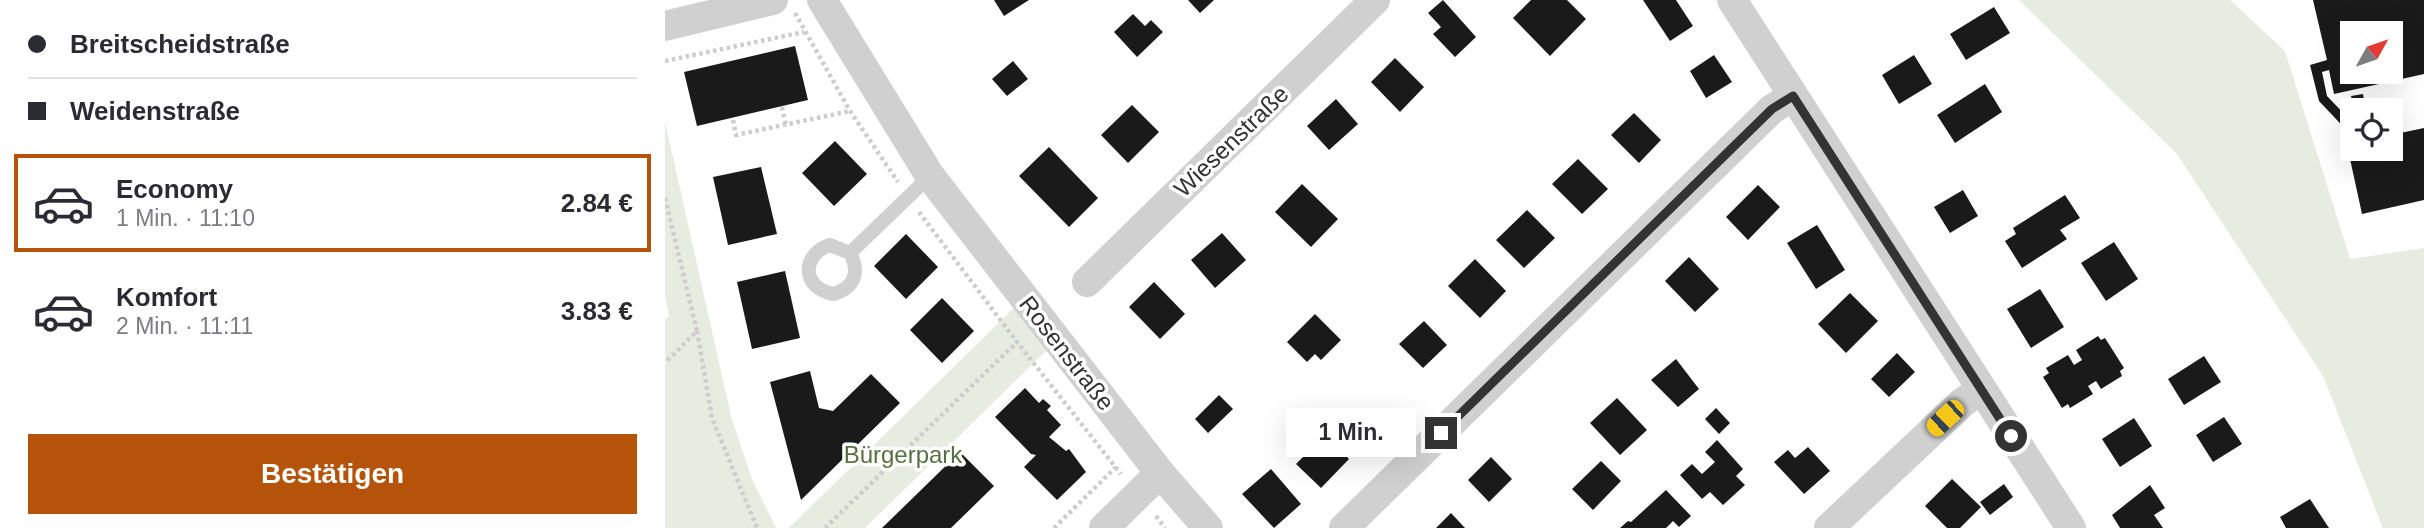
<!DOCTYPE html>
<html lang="de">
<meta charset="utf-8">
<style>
:root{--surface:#fff;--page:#f7f7f7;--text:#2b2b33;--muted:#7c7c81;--line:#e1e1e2;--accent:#b45309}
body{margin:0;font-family:Arial,sans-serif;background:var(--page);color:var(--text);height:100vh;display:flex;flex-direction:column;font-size:26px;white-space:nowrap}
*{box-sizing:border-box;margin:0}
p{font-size:23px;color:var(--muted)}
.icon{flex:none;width:38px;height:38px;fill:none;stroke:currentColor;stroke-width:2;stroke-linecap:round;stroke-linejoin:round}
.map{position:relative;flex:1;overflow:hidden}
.panel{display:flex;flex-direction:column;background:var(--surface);width:665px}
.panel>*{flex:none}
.banner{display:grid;align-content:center;height:154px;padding:0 28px;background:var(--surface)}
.needle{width:46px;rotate:50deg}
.fabs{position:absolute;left:1675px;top:21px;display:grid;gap:14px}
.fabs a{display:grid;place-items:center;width:63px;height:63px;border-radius:0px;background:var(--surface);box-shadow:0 7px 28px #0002;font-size:35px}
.end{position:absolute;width:32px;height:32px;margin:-16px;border:9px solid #333;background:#fff;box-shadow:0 0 0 4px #fff}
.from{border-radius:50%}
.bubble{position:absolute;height:49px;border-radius:0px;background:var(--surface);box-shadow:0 7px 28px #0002;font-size:23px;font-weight:700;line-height:49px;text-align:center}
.car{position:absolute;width:21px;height:42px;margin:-21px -10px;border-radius:9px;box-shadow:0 0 5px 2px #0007;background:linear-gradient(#f5c518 24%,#345 0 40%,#f5c518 0 76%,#345 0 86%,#f5c518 0)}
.banner b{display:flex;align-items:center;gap:24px;height:66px;font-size:26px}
.banner b+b{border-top:2px solid var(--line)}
.banner i{width:18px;height:18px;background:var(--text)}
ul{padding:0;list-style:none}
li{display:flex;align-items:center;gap:21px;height:98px;margin:0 14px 10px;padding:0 14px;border:4px solid transparent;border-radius:0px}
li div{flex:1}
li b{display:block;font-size:26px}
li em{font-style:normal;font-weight:700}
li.selected{border-color:var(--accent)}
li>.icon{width:63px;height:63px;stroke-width:1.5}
.button{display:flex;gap:14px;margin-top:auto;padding:14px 28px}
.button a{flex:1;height:80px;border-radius:0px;background:var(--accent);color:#fff;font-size:28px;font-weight:700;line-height:80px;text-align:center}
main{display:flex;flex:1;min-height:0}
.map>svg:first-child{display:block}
.green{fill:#e6ecdf}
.building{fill:#1a1a1a;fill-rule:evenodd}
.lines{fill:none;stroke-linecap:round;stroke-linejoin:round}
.path{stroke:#cdcdcd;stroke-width:4.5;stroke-dasharray:3.5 3.5;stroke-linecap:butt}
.lane{stroke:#d0d0d0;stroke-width:14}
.street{stroke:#d0d0d0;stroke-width:30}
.route{stroke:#333;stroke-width:9}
.labels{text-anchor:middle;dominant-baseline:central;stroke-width:7;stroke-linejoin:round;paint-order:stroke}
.street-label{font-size:24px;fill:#333;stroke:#fff}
.park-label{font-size:24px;fill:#56703f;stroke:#fff}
</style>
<main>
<section class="panel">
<div class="banner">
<b><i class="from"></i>Breitscheidstraße</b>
<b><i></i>Weidenstraße</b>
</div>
<ul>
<li class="selected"><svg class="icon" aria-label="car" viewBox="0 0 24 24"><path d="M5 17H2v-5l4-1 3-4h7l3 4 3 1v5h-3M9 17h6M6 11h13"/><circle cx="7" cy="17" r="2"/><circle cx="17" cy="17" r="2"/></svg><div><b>Economy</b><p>1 Min. · 11:10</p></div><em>2.84 €</em></li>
<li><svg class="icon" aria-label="car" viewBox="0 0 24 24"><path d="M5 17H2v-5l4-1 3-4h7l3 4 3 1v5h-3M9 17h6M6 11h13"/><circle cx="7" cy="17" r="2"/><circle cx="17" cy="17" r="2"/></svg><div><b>Komfort</b><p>2 Min. · 11:11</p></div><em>3.83 €</em></li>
</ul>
<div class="button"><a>Bestätigen</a></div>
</section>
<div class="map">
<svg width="1759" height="528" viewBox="0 0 1759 528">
<rect width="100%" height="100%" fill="#fff"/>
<g class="green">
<polygon points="1354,0 1565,0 1620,51 1685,259 1759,248 1759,528 1718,528 1658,376 1512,154"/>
<polygon points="0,122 67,420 87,479 111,528 0,528 0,320 4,316 0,296"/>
<polygon points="352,305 386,346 200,528 124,528"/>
</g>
<g class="building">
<polygon points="329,0 364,0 339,16"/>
<polygon points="523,0 549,0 535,13"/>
<polygon points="778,0 811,37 790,57 768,34 776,27 763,13"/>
<polygon points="866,0 902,0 921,19 885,56 848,18"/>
<polygon points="978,0 1011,0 1028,26 1005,41"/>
<path d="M 1648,0 L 1759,0 L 1759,74 L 1669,94 L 1664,70 L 1657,72 L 1662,96 L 1687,122 L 1687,136 L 1654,101 L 1645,65 L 1662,60 ZM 1687,33 L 1726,33 L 1726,72 L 1687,72 Z"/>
<polygon points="1329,7 1345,33 1301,60 1285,34"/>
<polygon points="468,14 480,26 486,20 498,32 472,57 449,32"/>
<polygon points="130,46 143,100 32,126 19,72"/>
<polygon points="1049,55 1067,82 1041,98 1025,71"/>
<polygon points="1249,55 1267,84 1234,104 1217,75"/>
<polygon points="730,58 759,87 735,112 706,82"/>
<polygon points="348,61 363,79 342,96 327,79"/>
<polygon points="1320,84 1337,112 1290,143 1272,115"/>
<polygon points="1698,94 1700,106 1689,108 1686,96"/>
<polygon points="671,99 693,124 664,150 642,126"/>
<polygon points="467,105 494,132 463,163 436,135"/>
<polygon points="969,113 996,140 974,163 946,135"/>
<polygon points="1759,128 1759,200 1697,214 1682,145 1687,144 1687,149 1726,149 1726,135"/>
<polygon points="170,141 202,174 169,206 137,173"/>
<polygon points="384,147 433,198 404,227 354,176"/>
<polygon points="913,159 943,189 917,214 887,184"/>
<polygon points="96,167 112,234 63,245 48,177"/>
<polygon points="637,184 673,219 646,247 610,212"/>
<polygon points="1093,185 1115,207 1083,240 1061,217"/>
<polygon points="1298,190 1313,216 1285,233 1269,207"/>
<polygon points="1400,195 1415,218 1395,230 1402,239 1357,268 1340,241 1351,234 1348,228"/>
<polygon points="862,210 890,238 859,268 831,240"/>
<polygon points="1152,225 1180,270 1151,289 1122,243"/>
<polygon points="557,233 581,260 550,288 526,260"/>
<polygon points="241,234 273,267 241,299 209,266"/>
<polygon points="1449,242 1473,279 1441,301 1416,263"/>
<polygon points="1024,257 1054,289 1030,312 1000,281"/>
<polygon points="810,259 841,291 815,318 783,286"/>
<polygon points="120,271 135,338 87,349 72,282"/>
<polygon points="489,282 520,314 495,339 464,307"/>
<polygon points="1375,289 1399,327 1366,348 1342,309"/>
<polygon points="1185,293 1213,321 1181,353 1153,324"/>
<polygon points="277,298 309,331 277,363 245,330"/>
<polygon points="650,314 676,340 656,360 650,354 642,362 622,342"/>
<polygon points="759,321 782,345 758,368 734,344"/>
<polygon points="1433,336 1436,340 1440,338 1459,368 1455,371 1457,376 1436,389 1431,381 1423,386 1428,394 1405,408 1403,404 1397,408 1378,377 1384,373 1381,368 1403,355 1409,365 1417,360 1411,350"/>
<polygon points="1232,353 1250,372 1224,397 1206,379"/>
<polygon points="1539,356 1556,382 1519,405 1503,379"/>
<polygon points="1011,359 1034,389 1013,407 986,380"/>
<polygon points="145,371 154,408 168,411 206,374 235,403 136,500 105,382"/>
<polygon points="360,388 374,403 378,399 386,406 382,410 396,425 384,437 401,451 404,449 421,472 392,500 359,467 371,455 366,454 330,417"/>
<polygon points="554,395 568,409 543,433 530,419"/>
<polygon points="952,398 982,430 955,455 925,423"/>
<polygon points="1051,408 1065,423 1054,434 1040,419"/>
<polygon points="1559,417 1577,444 1548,462 1531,435"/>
<polygon points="1469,418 1487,446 1455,467 1437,439"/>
<polygon points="660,435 684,459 656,488 631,464"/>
<polygon points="1052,440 1078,469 1071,476 1080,485 1058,505 1045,492 1037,499 1015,475 1027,464 1037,474 1050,462 1040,452"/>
<polygon points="1143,447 1165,471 1139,494 1109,462 1123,450 1130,458"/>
<polygon points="295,452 329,486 286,528 217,528"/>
<polygon points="826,457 847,479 824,502 803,480"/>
<polygon points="936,461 956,481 928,510 907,489"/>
<polygon points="606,469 636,504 609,528 577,494"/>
<polygon points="1287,479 1316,507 1295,528 1282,528 1260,506"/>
<polygon points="1339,484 1348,497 1325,515 1315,502"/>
<polygon points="1485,485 1500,508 1489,515 1498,528 1455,528 1447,515"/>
<polygon points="1001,490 1026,516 1014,527 1008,521 1001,528 955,528 963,521 966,522"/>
<polygon points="1645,499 1664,528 1621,528 1615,517"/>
<polygon points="786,513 800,528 771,528"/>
</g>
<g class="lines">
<g class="path">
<polyline points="130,13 185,111 233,182"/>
<polyline points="0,61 139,32"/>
<polyline points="117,107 121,126"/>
<polyline points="68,120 71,135 185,111"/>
<polyline points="0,198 32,331 0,363"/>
<polyline points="254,212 352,342 456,474"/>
<polyline points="32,331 47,418 92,528"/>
<polyline points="491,516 500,528"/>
<polyline points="160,528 353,341"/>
<polyline points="389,528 451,467"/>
</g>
<path class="lane" d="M 185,253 C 195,272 190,287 169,294 C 137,289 135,255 165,245 L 185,253 L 265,176"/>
<g class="street">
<polyline points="157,0 265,176 495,473 543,528"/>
<polyline points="1067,0 1406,528"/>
<polyline points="0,26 108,0"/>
<polyline points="422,282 710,0"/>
<polyline points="439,528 495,473"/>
<polyline points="679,528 1107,109 1128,96"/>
<polyline points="1164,528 1298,402 1316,390"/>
</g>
</g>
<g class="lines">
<polyline class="route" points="776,433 1107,109 1128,96 1346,436"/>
</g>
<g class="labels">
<g class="street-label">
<text transform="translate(566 141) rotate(-44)">Wiesenstraße</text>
<text transform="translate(402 353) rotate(52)">Rosenstraße</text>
</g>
<g class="park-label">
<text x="238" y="454">Bürgerpark</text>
</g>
</g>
</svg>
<div class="fabs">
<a><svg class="needle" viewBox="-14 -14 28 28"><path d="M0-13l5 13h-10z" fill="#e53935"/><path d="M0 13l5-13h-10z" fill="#7c7c81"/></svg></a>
<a><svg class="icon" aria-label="locate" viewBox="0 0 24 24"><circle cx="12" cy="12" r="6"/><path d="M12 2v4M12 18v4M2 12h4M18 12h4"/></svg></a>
</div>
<i class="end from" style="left:1346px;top:436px"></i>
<i class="end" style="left:776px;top:433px"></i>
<div class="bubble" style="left:621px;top:408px;width:130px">1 Min.</div>
<i class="car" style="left:1280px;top:418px;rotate:227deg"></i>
</div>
</main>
